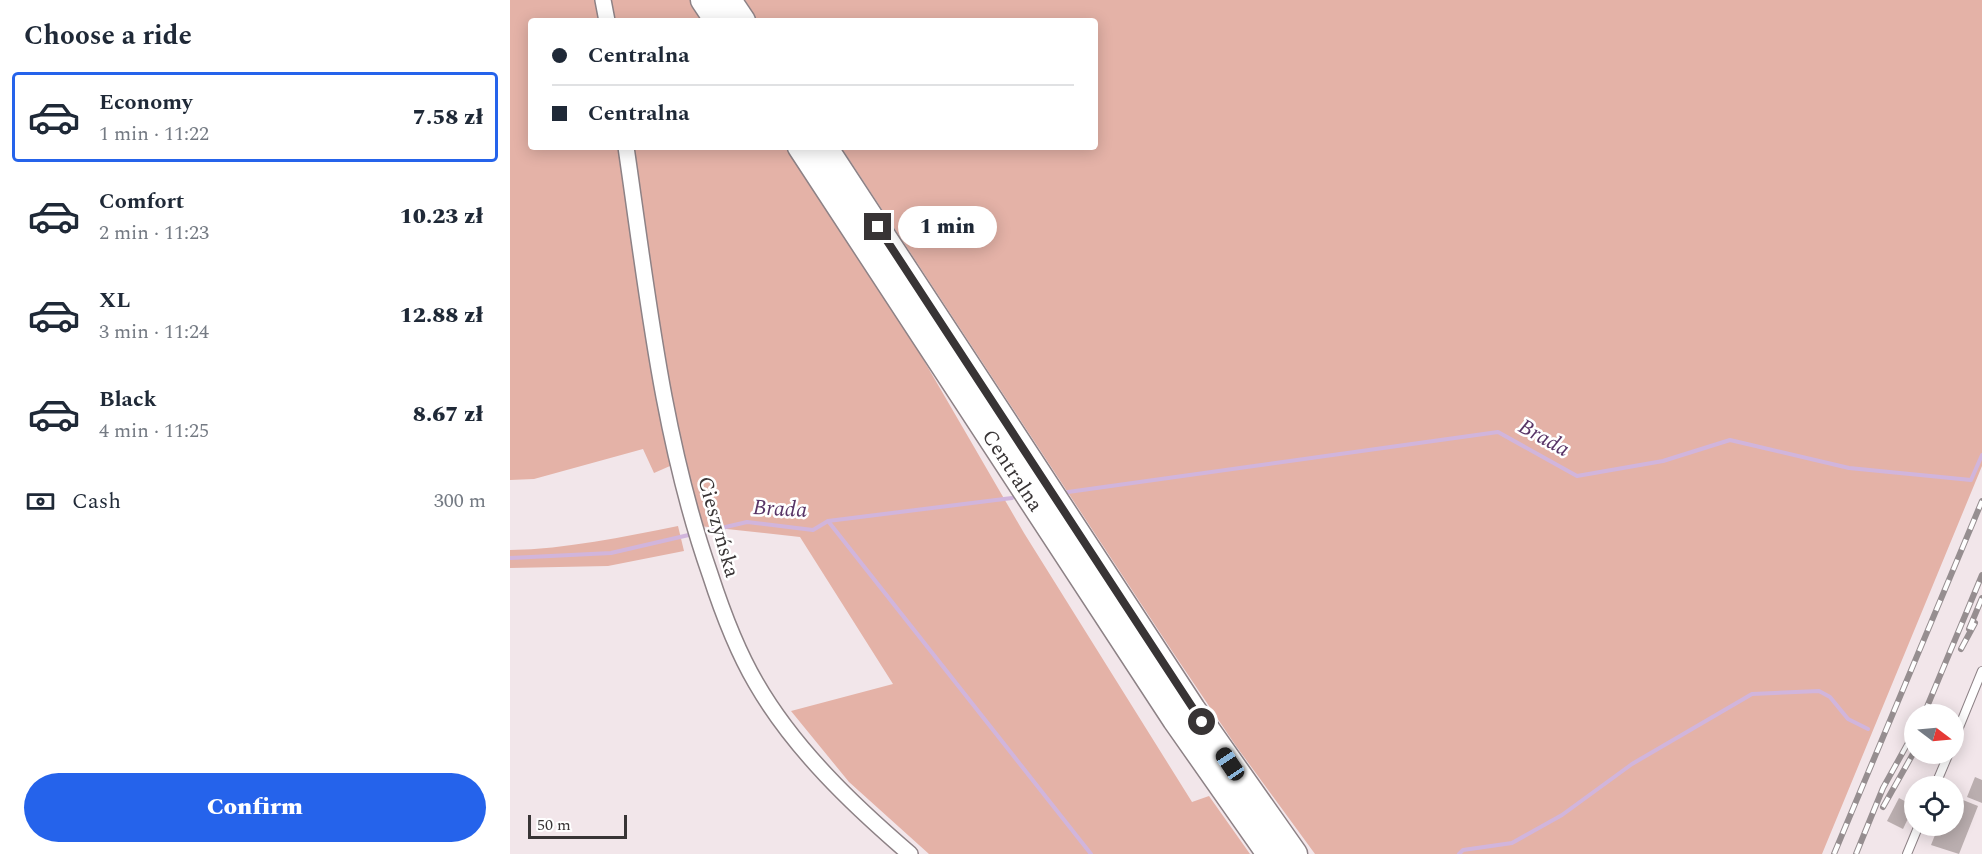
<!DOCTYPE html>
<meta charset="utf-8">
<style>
:root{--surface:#fff;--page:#f2f2f3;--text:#1f2937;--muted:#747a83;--line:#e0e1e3;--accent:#2563eb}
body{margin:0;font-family:Spectral,serif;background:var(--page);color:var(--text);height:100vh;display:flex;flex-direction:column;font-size:22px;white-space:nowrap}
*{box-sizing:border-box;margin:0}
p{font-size:20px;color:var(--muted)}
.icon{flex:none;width:33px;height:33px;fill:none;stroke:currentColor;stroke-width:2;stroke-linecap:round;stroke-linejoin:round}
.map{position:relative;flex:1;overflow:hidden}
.sheet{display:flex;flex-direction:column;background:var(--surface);width:510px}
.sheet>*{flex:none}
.top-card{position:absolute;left:18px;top:18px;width:570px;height:132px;border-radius:6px;box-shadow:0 3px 15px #0003;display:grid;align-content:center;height:132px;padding:0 24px;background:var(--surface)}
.needle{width:39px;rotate:106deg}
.buttons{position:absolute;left:1394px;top:704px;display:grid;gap:12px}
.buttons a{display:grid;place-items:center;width:60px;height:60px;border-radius:50%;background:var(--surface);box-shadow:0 3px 15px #0003;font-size:30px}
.scale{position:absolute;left:18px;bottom:15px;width:99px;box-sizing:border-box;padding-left:6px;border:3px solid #383435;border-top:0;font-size:16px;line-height:21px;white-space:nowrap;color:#383435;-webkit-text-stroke:4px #fff;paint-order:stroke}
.end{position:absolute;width:27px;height:27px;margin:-14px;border:8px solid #383435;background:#fff;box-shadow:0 0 0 3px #fff}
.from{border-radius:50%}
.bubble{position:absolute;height:42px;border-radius:21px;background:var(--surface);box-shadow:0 3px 15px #0003;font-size:20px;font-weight:800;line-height:42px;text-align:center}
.car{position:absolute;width:18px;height:36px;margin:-18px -9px;border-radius:8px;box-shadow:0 0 4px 2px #0007;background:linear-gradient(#222 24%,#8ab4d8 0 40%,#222 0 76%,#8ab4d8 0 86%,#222 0)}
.top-card b{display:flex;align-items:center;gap:21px;height:57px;font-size:22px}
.top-card b+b{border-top:2px solid var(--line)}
.top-card i{width:15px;height:15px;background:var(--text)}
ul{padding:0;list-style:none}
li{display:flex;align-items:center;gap:18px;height:90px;margin:0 12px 9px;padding:0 12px;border:3px solid transparent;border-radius:6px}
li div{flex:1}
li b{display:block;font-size:22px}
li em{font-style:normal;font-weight:800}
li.on{border-color:var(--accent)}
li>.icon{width:54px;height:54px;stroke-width:1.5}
h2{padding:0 24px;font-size:27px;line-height:72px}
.pay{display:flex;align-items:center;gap:15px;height:66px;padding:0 24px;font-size:22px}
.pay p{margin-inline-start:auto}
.button{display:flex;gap:12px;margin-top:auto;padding:12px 24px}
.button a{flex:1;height:69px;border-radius:36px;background:var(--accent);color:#fff;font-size:24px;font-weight:800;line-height:69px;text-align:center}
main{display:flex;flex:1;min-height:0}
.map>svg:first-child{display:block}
.green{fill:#e4b2a7}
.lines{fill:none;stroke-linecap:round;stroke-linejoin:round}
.stream{stroke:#d1b5dc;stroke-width:4}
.building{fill:#baaeaf}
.service-casing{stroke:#8d8286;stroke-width:10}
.minor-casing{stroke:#8d8286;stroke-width:18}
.primary-casing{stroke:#8d8286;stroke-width:27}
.service{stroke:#fff;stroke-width:8}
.minor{stroke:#fff;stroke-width:15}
.primary{stroke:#fff;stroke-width:24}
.rail-casing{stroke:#968e90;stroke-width:6}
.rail{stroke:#fff;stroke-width:4;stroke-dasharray:11;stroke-linecap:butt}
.route{stroke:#383435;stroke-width:8}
.labels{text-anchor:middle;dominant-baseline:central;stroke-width:5;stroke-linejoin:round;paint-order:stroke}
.street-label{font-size:21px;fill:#383435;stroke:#fff}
.water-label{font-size:22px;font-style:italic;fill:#583466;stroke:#fff}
</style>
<main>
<section class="sheet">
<h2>Choose a ride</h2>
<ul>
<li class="on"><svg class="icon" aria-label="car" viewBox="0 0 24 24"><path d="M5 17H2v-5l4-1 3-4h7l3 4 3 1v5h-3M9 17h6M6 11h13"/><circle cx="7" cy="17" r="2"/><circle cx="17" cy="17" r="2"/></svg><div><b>Economy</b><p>1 min · 11:22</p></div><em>7.58 zł</em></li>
<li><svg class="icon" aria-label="car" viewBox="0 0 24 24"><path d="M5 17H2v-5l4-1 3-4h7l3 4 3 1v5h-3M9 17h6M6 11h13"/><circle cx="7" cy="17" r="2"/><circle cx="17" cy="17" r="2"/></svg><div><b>Comfort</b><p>2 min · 11:23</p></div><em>10.23 zł</em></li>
<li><svg class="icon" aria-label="car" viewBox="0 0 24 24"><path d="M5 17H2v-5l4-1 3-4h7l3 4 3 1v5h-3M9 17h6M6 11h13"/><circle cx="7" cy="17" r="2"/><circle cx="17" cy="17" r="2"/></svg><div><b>XL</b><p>3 min · 11:24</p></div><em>12.88 zł</em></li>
<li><svg class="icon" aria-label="car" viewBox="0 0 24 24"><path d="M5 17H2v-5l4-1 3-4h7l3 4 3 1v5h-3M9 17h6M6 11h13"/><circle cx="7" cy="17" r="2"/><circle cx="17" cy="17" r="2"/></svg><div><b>Black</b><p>4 min · 11:25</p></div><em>8.67 zł</em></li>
</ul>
<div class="pay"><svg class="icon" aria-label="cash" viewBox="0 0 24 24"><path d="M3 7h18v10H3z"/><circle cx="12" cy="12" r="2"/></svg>Cash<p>300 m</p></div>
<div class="button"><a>Confirm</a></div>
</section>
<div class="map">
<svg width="1472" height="854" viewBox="0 0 1472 854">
<rect width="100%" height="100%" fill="#f2e6ea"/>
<g class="green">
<polygon points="0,0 180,0 194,21 21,21 21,147 277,147 384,309 514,533 682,802 699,796 740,854 419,854 339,782 281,711 383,684 290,537 189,526 176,459 144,473 133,449 24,479 0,480"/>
<polygon points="235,0 1472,0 1472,466 1312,854 805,854 726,746 664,654 331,147 585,147 585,21 248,21"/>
<path d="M 168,526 L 174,551 L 98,566 L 0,568 L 0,550 C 57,549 112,537 168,526 Z"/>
</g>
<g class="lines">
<g class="stream">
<polyline points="558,492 988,432 1067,476 1153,461 1220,440 1339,468 1461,480 1472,455"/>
<polyline points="318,521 581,854"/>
<polyline points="190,533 237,522 303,530 318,521 502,498"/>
<polyline points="0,558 101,553 183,534"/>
<polyline points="949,854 953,850 1002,843 1052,815 1122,764 1242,694 1309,691 1320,697 1338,719 1358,729"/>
</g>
</g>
<g class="building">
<polygon points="1465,777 1472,780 1472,803 1457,797"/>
<polygon points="1443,796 1468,806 1449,854 1421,845 1429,825 1443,825"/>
<polygon points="1389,798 1404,806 1393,829 1377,821"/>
</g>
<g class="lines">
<defs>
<g id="service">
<polyline points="1443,742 1472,671"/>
<polyline points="1425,786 1439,753"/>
<polyline points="1397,854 1409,825"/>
</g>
<g id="minor">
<polyline points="93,0 97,21"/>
<path d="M 116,147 C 137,290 152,437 200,574 C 212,611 226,649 246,683 C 284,749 343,805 400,854"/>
</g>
<g id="primary">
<polyline points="193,0 207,21"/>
<polyline points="219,0 233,21"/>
<path id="s1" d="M 290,147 L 665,720 L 759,854"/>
<polyline points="315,147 683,709 785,854"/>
</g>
</defs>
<use href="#service" class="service-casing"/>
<use href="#minor" class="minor-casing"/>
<use href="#primary" class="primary-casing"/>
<use href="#service" class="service"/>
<use href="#minor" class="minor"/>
<use href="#primary" class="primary"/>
<defs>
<g id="rail">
<polyline points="1459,629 1472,598"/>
<polyline points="1451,649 1465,623"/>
<polyline points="1414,714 1472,575"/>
<polyline points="1373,807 1404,752"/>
<polyline points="1324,854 1472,501"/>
<polyline points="1346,854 1373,788 1404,732"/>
</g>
</defs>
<use href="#rail" class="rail-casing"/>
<use href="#rail" class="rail"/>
</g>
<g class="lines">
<polyline class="route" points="368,227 692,722"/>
</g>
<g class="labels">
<g class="street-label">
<text stroke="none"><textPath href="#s1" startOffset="387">Centralna</textPath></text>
<text transform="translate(208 527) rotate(74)">Cieszyńska</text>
</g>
<g class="water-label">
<text transform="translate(1034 438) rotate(29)">Brada</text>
<text transform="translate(270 509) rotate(3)">Brada</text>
</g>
</g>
</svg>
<div class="buttons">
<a><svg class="needle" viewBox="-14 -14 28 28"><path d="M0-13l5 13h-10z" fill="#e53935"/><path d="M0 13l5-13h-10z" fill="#747a83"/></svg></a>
<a><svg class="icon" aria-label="locate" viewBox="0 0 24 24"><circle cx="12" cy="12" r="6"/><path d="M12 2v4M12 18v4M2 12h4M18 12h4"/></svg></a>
</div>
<div class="scale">50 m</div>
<i class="end from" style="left:692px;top:722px"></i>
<i class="end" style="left:368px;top:227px"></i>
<div class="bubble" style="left:388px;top:206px;width:99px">1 min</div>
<i class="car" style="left:720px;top:764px;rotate:326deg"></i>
<div class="top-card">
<b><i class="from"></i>Centralna</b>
<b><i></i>Centralna</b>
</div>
</div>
</main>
